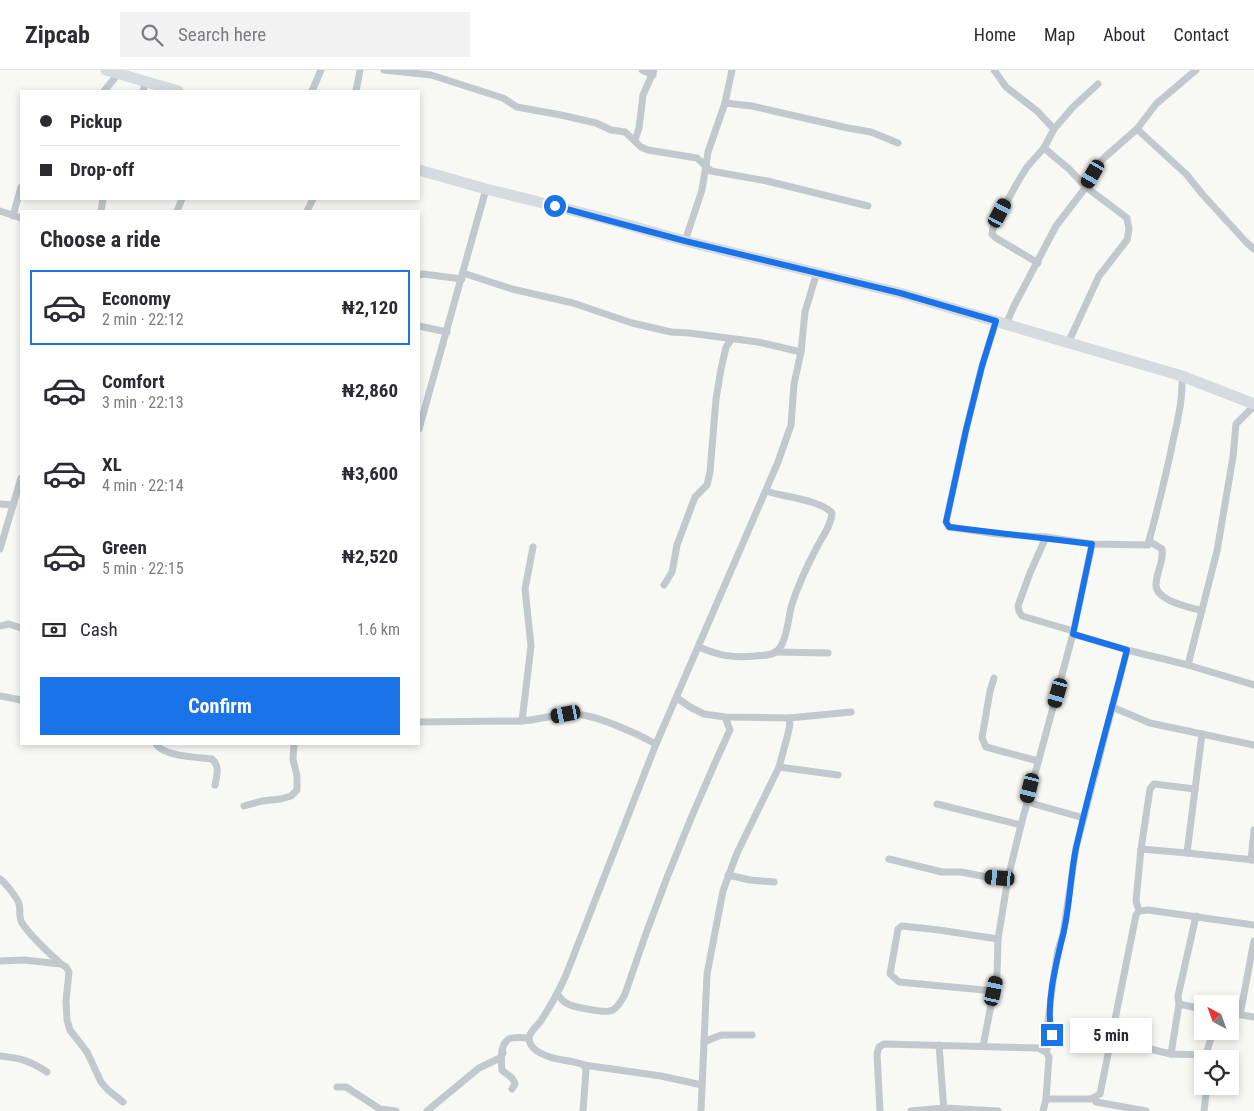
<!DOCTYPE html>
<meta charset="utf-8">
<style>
:root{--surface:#fff;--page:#f2f2f3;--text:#2b2b33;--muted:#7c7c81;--line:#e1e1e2;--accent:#1a73e8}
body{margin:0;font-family:"Roboto Condensed",sans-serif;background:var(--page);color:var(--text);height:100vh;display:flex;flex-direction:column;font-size:19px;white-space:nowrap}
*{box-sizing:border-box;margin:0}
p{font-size:16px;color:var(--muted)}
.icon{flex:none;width:28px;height:28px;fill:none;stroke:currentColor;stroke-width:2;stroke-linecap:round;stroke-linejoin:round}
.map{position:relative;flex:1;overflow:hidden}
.sheet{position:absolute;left:20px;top:140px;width:400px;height:535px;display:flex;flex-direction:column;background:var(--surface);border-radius:0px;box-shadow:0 2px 8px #0003}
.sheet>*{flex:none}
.banner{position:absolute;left:20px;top:20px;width:400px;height:110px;border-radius:0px;box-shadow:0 2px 8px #0003;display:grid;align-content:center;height:110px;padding:0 20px;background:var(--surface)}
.needle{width:32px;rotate:319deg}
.buttons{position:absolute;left:1194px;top:925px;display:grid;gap:10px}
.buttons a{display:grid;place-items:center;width:45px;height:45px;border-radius:0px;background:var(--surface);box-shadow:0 2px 8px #0003;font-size:25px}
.end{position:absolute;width:22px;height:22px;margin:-11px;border:6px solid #1a73e8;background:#fff;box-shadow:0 0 0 2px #fff}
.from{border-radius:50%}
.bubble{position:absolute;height:35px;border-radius:0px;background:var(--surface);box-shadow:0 2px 8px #0003;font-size:16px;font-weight:700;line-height:35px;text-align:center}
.car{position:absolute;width:15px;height:30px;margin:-15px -8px;border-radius:6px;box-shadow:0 0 4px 1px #0007;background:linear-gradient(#222 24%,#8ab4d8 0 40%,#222 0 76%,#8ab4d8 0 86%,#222 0)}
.banner b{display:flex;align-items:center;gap:18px;height:48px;font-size:19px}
.banner b+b{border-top:1px solid var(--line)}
.banner i{width:12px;height:12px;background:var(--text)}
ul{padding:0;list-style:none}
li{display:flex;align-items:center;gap:15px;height:75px;margin:0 10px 8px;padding:0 10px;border:2px solid transparent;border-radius:0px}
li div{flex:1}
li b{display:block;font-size:19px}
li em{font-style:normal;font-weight:700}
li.current{border-color:var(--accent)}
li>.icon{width:45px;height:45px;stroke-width:1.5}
h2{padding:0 20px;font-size:22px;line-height:60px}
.pay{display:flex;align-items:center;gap:12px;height:55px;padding:0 20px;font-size:19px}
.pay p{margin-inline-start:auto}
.cta{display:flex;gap:10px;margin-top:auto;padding:10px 20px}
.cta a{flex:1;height:58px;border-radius:0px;background:var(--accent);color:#fff;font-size:20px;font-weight:700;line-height:58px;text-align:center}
header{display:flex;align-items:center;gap:30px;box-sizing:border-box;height:70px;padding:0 25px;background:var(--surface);border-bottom:1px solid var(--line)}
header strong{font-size:24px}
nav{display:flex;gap:28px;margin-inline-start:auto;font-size:18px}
.search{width:350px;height:45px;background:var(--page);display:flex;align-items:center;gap:12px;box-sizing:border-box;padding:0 18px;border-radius:0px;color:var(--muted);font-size:19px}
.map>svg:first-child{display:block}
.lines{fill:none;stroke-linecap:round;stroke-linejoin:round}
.street{stroke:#c2c8cb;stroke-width:7}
.primary{stroke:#d5dbde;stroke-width:11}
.route{stroke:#1a73e8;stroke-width:6}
</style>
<header>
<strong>Zipcab</strong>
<div class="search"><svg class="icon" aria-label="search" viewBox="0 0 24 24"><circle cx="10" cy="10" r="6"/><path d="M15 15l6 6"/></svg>Search here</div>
<nav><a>Home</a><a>Map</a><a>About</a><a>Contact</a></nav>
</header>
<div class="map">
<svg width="1254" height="1041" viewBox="0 0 1254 1041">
<rect width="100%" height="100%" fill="#f8f8f5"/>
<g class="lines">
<g class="street">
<polyline points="384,0 431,5 503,28 517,37 561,45 596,53 611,60 625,62 641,77 648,80 697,88 711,101 767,111 868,136"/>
<polyline points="642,0 653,5"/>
<polyline points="994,0 1006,17 1037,41 1054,59"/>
<polyline points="104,21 119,3"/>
<polyline points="143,21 146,11"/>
<polyline points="312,21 321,0"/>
<polyline points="356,21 360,0"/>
<polyline points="725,33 752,36 848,58 871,62 898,73"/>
<polyline points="1137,59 1187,105 1203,125 1247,173 1254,179"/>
<polyline points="635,70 639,58 643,25 654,0"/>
<polyline points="0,141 21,148"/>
<polyline points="101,141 103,129"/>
<polyline points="177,141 182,129"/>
<polyline points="307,141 313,129"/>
<polyline points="13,146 21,117"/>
<polyline points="685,171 702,120 708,82 725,33 732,0"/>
<polyline points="1038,193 996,168 992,164 993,158 1016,115 1027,97 1044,78 1054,59 1073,37 1098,14"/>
<polyline points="463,203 512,219 573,233 632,253 671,262 689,263 758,272 801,282"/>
<polyline points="419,205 423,204 462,209"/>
<path d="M 996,251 L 982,296 L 966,360 L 946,452 L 949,457 L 997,464 L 1046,467 L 1092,474 L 1148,475 C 1157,441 1166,406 1173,371 C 1178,349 1183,329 1182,306"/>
<polyline points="1006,254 1014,236 1056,156 1086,117 1069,99 1044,78"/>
<polyline points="419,256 447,262"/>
<polyline points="1068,273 1099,206 1127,170 1129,159 1127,148 1086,117 1098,94 1105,87 1137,59 1156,34 1196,0"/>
<polyline points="419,359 486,119"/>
<polyline points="0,434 13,435"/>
<polyline points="1046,467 1030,503 1018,536 1019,541 1022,546 1073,561"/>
<path d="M 1149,471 L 1162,479 C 1164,492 1156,503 1156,515 C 1156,531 1190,537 1202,541"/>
<path d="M 533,477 L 525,519 L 531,576 L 522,651 C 539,650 555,644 572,644 C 595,644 636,663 656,674"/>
<polyline points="0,479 21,408"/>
<polyline points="664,515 672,502 677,475 695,427 707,415 710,402 716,329 721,299 726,277 731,270"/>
<polyline points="0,556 9,554 21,558"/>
<polyline points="1073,564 1127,580 1188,595 1254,615"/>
<path d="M 699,577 C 720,586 732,588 755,586 C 761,585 768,586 774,583 C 787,577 788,547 792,534 C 798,516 806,498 815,481 C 821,468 831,457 832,443 C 821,430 783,427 766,421"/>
<polyline points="775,582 828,583"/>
<polyline points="1188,595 1217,481 1233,387 1236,354 1254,336"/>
<polyline points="994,608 990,621 982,668 986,677 1038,691"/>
<polyline points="0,626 21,630"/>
<polyline points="677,628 690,637 704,644 725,647 789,648 851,642"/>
<polyline points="1112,637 1150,653 1254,675"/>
<polyline points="419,652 522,651"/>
<path d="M 156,674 C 165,687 197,687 212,689 C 220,696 217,705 215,715"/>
<polyline points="779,697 838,705"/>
<polyline points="1027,732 1084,748"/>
<polyline points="937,734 1021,755"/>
<polyline points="244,736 262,731 281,729 291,726 297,720 297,706 293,689 294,674"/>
<polyline points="1141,779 1150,719 1154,714 1195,719"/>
<polyline points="1187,783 1202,664"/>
<polyline points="889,789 942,802 961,802 987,807 1008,808"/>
<polyline points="1251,790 1254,760"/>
<polyline points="728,805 750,810 774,812"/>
<path d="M 0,809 C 5,812 18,829 19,834 C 21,840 18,846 22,853 C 32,868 47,881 60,893"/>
<polyline points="1139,841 1136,831 1141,779 1187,783 1254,790"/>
<polyline points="0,891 24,890 61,894 66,897 69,902 66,931 67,950 70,960 87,982 101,1012 108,1020 123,1032"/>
<polyline points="994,921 899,912 890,904 898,859 902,856 939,860 998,869"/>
<path d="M 557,924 C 560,927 562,931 566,933 C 572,937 607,944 613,940 C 619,936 622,930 625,924 C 655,834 690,746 730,660 L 725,647"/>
<polyline points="1179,934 1202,939"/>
<polyline points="1230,943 1254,947"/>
<polyline points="1240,945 1254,871"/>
<polyline points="1111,970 1171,984 1206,985"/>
<polyline points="704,972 721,965 752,965"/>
<polyline points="939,975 944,1041"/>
<polyline points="983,976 997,905 998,869 1008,808 1021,755 1073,564 1092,474"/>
<polyline points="1171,984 1179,934 1178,926 1196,846"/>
<path d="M 0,986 C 20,988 31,991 47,1002"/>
<polyline points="1207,988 1206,985 1213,961"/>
<polyline points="584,995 661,1006 702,1015"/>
<polyline points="337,1017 346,1017 380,1039 396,1041"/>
<path d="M 512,1019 L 515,1014 C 513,1006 508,1006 502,1000 C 501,992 500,974 509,969 C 514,966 523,968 529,968"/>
<polyline points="1046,1029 1091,1029 1100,1024 1136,845 1139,841 1148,840 1254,855"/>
<polyline points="1096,1032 1146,1041"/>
<polyline points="427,1041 479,998 500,988 503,983"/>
<path d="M 583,1041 L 586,1000 L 584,995 C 573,990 559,991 547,986 C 539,983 529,977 529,968 C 530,961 536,957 540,952 C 550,937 559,921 566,905 L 656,674 L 778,392 L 791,355 L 794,314 L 801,282 L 805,242 L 817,202"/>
<polyline points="701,1041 707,904 723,821 737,783 779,697 788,664 790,654 789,648"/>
<polyline points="880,1041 877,984 879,977 884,974 1038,978 1046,982"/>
<polyline points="911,1041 944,1038 998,1041"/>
<polyline points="1043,1041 1046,1029 1049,987 1046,982 1051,965 1048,952 1053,911 1058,880 1063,864 1076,778 1127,580"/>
<polyline points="1204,1041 1207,1016"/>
</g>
<g class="primary">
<polyline points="106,0 178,21"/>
<polyline points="419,100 486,119 607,149 685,171 900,223 1182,306 1254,334"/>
</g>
</g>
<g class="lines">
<path class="route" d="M 555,136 L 685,171 L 900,223 L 996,251 L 982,296 L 966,360 L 946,452 L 949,457 L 1092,474 L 1073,564 L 1127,580 C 1110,646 1091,712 1076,778 C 1070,807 1070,837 1063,865 C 1056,894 1045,936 1052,965"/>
</g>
</svg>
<div class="buttons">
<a><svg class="needle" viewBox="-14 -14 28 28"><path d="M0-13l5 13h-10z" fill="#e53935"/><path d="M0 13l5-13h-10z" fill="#7c7c81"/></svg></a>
<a><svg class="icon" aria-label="locate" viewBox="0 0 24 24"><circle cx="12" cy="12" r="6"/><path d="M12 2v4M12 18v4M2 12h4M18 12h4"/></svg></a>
</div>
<i class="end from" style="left:555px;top:136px"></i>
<i class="end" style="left:1052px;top:965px"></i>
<div class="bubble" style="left:1070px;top:948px;width:82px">5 min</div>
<i class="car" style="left:1093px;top:104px;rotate:210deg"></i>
<i class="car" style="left:1000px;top:143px;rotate:28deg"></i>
<i class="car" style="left:1058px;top:623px;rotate:196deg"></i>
<i class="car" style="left:566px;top:644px;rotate:259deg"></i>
<i class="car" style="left:1030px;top:718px;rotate:194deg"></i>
<i class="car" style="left:1000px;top:808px;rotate:275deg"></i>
<i class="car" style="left:994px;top:921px;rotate:12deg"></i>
<div class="banner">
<b><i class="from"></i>Pickup</b>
<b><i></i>Drop-off</b>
</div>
<section class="sheet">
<h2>Choose a ride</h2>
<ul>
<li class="current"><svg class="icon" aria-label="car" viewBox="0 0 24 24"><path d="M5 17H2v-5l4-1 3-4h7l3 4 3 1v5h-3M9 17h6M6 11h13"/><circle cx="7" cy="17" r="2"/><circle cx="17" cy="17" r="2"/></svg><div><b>Economy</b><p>2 min · 22:12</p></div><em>₦2,120</em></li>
<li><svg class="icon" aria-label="car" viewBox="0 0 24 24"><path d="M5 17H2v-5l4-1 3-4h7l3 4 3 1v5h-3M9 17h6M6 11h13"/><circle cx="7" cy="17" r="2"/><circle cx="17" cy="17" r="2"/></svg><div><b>Comfort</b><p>3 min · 22:13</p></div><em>₦2,860</em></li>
<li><svg class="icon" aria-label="car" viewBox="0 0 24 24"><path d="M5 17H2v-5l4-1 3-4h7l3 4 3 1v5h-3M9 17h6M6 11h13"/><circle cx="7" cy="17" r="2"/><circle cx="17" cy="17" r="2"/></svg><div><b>XL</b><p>4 min · 22:14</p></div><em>₦3,600</em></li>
<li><svg class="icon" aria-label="car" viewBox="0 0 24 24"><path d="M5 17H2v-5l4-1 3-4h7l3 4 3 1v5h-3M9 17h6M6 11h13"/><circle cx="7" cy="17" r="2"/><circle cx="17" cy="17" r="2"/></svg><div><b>Green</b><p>5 min · 22:15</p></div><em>₦2,520</em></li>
</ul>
<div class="pay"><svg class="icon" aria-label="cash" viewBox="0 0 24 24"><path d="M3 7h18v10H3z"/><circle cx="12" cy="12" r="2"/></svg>Cash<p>1.6 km</p></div>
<div class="cta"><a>Confirm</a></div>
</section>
</div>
